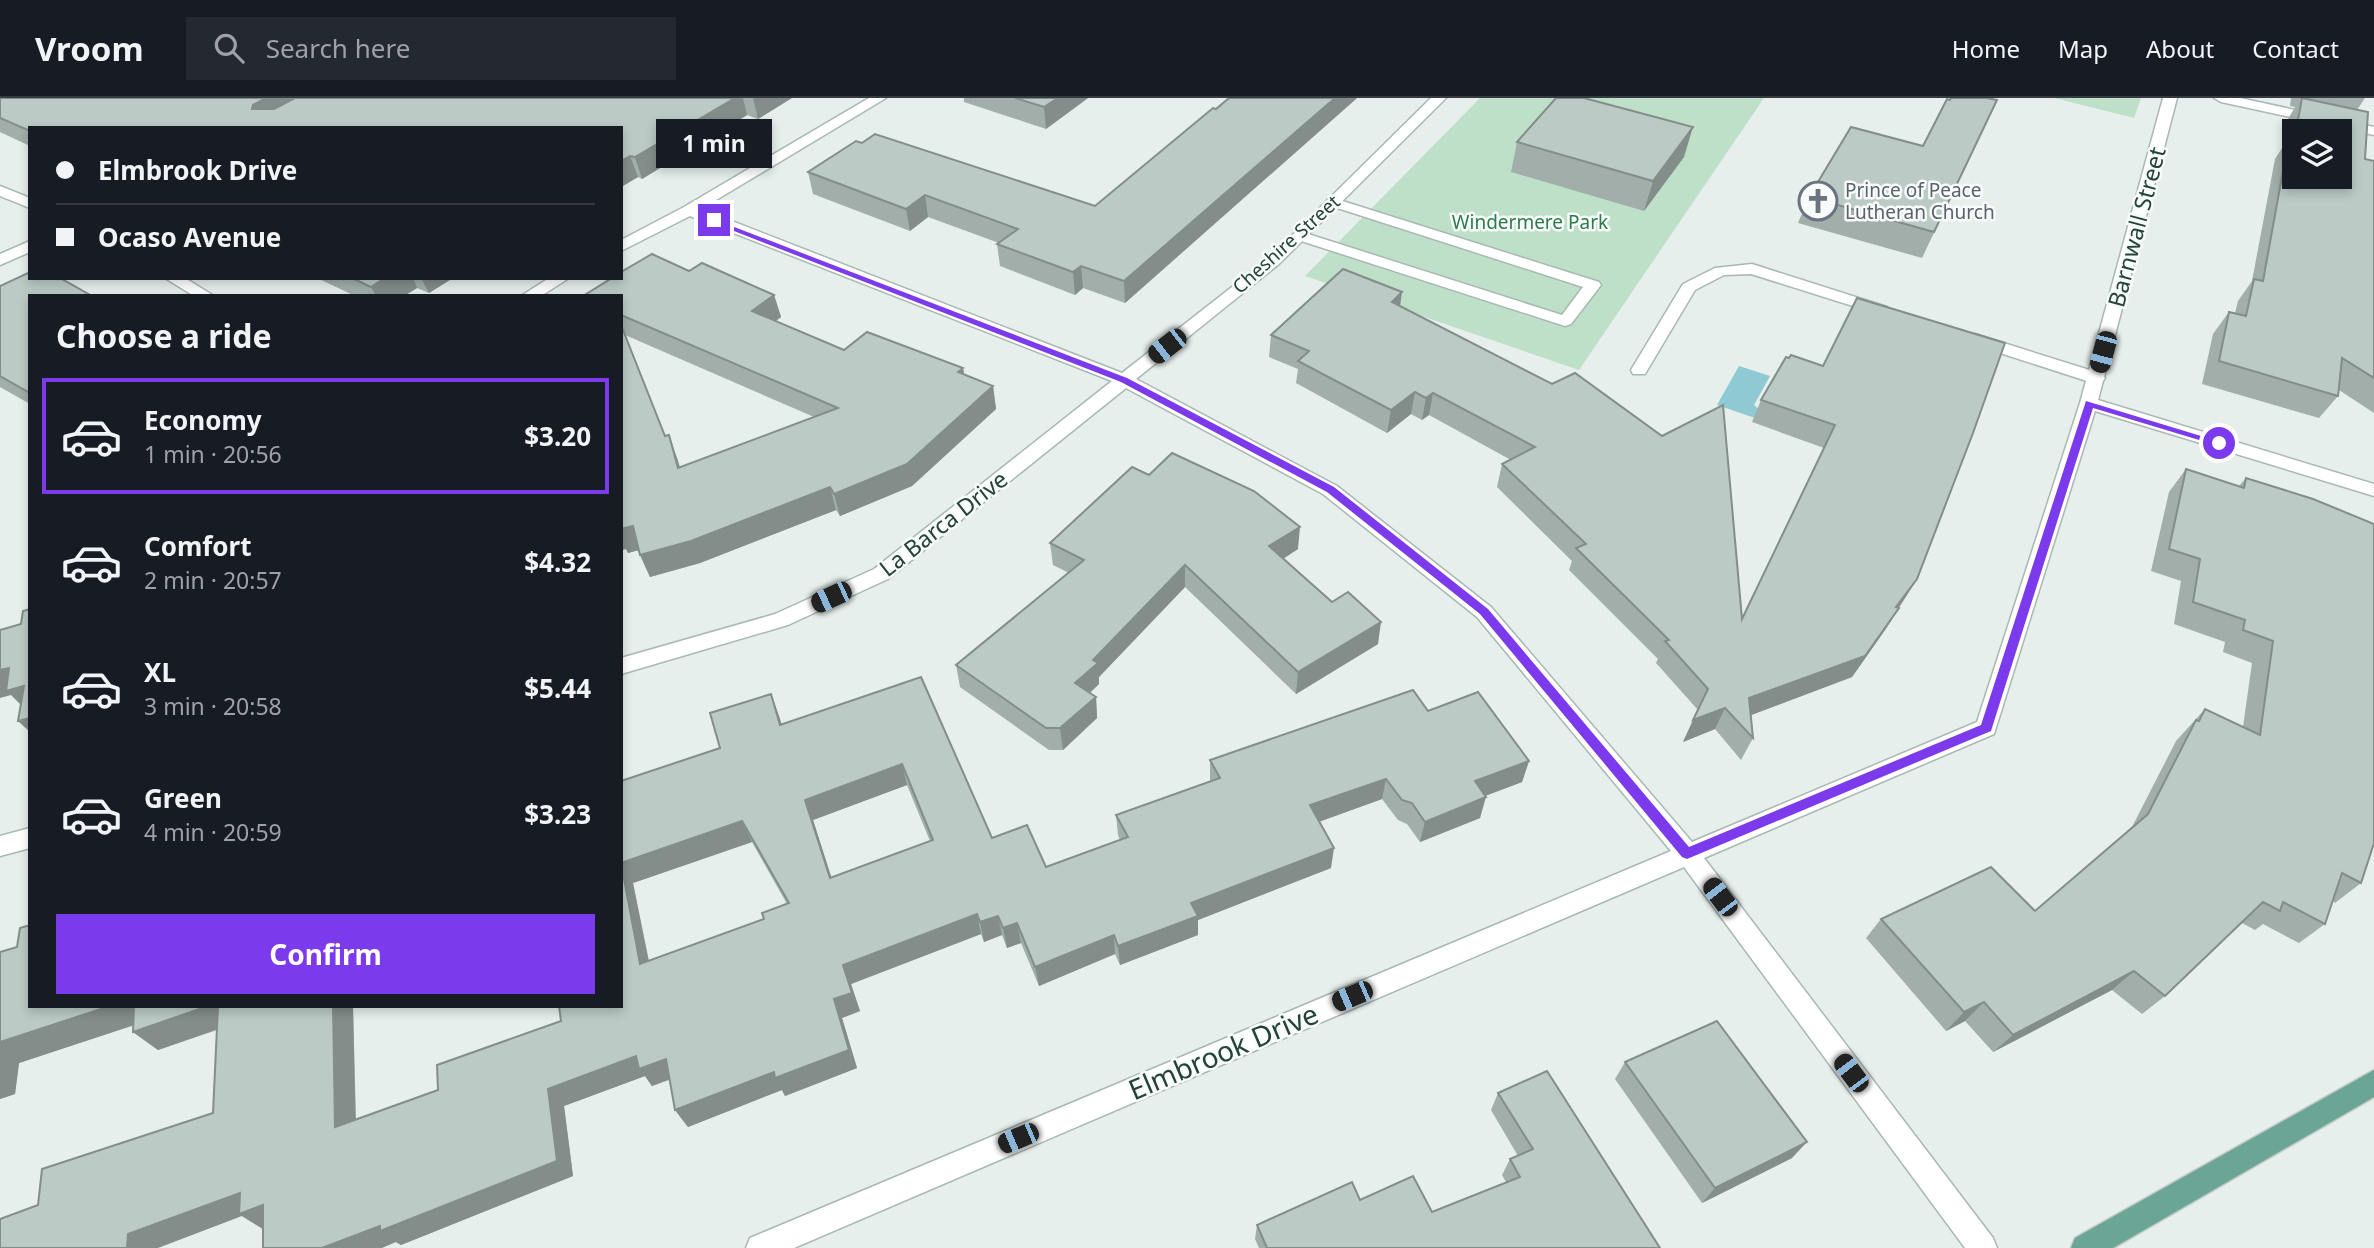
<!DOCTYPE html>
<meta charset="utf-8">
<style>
:root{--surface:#171b24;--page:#242831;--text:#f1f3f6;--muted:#9ea1a6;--line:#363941;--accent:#7c3aed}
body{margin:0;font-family:"Noto Sans",sans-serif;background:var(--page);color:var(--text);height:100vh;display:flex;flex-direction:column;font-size:26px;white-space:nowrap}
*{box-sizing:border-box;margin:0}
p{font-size:23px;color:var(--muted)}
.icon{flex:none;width:38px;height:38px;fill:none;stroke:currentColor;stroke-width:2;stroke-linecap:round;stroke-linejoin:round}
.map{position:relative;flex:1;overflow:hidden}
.panel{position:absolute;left:28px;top:196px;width:595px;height:714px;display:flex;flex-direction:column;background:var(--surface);border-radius:0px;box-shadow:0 4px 10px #0003}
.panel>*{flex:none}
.banner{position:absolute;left:28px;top:28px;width:595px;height:154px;border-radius:0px;box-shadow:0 4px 10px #0003;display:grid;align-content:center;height:154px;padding:0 28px;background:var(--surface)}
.controls{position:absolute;left:2282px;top:21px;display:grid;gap:14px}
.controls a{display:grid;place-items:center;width:70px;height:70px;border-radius:0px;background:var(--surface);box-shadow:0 4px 10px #0003;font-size:35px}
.end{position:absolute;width:32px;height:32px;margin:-16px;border:9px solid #7c3aed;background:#fff;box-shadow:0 0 0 4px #fff}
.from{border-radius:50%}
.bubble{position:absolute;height:49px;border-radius:0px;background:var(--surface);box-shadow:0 4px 10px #0003;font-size:23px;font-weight:700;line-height:49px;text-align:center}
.car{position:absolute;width:21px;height:42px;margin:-21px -10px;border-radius:9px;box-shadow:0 0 5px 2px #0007;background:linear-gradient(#222 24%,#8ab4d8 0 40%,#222 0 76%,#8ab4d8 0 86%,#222 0)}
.banner b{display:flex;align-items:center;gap:24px;height:66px;font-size:26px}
.banner b+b{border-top:2px solid var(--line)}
.banner i{width:18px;height:18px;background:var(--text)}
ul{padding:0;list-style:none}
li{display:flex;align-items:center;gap:21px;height:116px;margin:0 14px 10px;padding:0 14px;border:4px solid transparent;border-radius:0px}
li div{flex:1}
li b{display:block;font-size:26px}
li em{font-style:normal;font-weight:700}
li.active{border-color:var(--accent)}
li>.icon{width:63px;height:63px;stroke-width:1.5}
h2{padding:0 28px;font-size:32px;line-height:84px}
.primary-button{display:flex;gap:14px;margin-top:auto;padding:14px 28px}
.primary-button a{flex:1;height:80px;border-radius:0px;background:var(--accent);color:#fff;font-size:28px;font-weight:700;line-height:80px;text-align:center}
header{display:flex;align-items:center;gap:42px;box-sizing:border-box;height:98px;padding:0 35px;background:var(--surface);border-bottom:2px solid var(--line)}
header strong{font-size:33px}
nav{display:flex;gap:38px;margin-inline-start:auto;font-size:24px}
.search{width:490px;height:63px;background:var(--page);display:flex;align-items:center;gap:18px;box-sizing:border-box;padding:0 24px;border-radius:0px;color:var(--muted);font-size:26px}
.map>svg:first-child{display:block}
.green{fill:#bfe0c8}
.water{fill:#8ec9d4}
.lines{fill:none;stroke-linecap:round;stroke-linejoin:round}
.lane-casing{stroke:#a8b8b2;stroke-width:3}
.street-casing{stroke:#a8b8b2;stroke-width:3}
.primary-casing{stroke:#c2cac8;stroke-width:3}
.lane{fill:#fff;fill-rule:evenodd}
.street{fill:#fff;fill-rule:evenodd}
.primary{fill:#6aa596;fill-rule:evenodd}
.wall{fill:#a1aea9;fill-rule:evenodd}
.shaded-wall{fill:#838d89}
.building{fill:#bbcac4;stroke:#838d89;stroke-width:2;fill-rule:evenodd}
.route{fill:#7c3aed}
.labels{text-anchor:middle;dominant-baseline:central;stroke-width:5;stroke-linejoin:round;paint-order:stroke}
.far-worship-label{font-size:19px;fill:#5b616d;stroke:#f7fbf9;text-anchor:start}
.far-park-label{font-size:19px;fill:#2d7a4b;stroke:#f7fbf9}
.far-street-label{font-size:19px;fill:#24423a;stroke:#f7fbf9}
.street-label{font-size:23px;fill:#24423a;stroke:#f7fbf9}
.near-street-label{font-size:28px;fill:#24423a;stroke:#f7fbf9}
</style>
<header>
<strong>Vroom</strong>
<div class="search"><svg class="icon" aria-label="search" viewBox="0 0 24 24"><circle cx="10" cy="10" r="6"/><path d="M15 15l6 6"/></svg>Search here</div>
<nav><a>Home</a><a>Map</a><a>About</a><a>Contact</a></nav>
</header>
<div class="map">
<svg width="2374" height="1150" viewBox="0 0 2374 1150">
<rect width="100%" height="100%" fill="#e6efeb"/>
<g class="green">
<polygon points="1480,0 1764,0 1579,272 1305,178"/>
<polygon points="2054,0 2141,0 2134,20"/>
</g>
<polygon class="water" points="1739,268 1770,278 1754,307 1760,312 1755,320 1717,307"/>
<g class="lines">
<defs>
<g id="lane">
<polygon points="1333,100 1599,184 1601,187 1571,226 1565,228 1295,141 1292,138 1295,135 1305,135 1562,217 1583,189 1328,107 1326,104 1328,101"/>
<polygon points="1752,166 1887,209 1889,212 1881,217 1875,215 1751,176 1724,177 1695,192 1645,276 1633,276 1631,272 1683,186 1715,170"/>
<polygon points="1975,236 2102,276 2105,280 2102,284 2090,284 1969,245 1967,241 1969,237"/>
</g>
<g id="street">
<polygon points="869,0 886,0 701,111 1122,275 1269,160 1431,0 1446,0 1279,166 1136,281 1337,388 1491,509 1692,744 1977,624 2080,305 2163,0 2177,0 2098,302 2374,386 2374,398 2095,313 1994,636 1704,760 1993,1140 1997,1150 1965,1150 1684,769 794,1150 746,1150 750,1140 1671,753 1477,519 1323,396 1126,290 888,481 788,527 621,576 621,560 775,516 874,471 1112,283 690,118 621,153 621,142 684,109"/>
<polygon points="2214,0 2240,0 2374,29 2374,37 2221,4"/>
<polygon points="0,88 30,100 30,110 0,98"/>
<polygon points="30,143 30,154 0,167 0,156"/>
<polygon points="165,180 185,180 214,198 194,198"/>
<polygon points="549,180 569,180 541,198 521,198"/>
<polygon points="30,730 30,750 0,758 0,738"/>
</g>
<polygon id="primary" points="2374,972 2374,999 2113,1150 2071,1150 2075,1140"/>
</defs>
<use href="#lane" class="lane-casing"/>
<use href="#street" class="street-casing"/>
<use href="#primary" class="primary-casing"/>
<use href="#lane" class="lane"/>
<use href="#street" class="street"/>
<use href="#primary" class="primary"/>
</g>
<g class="wall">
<polygon points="0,0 792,0 758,21 747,17 642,81 638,79 621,89 621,30 30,30 30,48 0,34"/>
<polygon points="964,0 1088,0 1046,31 964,4"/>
<polygon points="1229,0 1357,0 1125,205 1083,190 1075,197 1000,168 997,146 999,145 928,119 910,133 813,96 808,74 1095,108"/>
<path d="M 2291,0 L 2365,0 L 2357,12 L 2365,61 L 2374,63 L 2374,315 L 2339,292 L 2338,298 L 2319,320 L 2202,286 L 2213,236 L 2229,214 L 2235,215 L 2238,203 L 2252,183 L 2275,61 L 2282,50 L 2288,21 L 2295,9 L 2290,8 ZM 2294,33 L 2340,33 L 2294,79 Z"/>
<polygon points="1950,2 1997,2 1922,160 1798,125 1809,99 1923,48"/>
<polygon points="1517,44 1684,59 1644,113 1511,74"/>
<path d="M 689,173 L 774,197 L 781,219 L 776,223 L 844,252 L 963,270 L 964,277 L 993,288 L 996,311 L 912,388 L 840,418 L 836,412 L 700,465 L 650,479 L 638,452 L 628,455 L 626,451 L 621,452 L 621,198 ZM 625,237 L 791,309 L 814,319 L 680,370 L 677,360 L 665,338 Z"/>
<polygon points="317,180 453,180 429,195 417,190 404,198 355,198"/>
<polygon points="0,188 30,198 30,306 0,289"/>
<polygon points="1400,209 1742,521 1824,350 1752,324 1761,302 1823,268 1917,481 1885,532 1852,579 1751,617 1753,640 1741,662 1715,631 1683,644 1698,612 1656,565 1658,561 1569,472 1572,463 1497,389 1502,366 1511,362 1429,317 1422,322 1411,316 1387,335 1296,285 1298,271 1269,259 1271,237"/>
<polygon points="2186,371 2239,388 2246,380 2374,426 2374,749 2373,748 2361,785 2335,805 2333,803 2325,826 2299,845 2263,826 2255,832 2242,825 2165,898 2142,916 2112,892 1993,954 1965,923 1946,933 1866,840 1881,821 2035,813 2131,731 2176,643 2205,611 2243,629 2252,565 2223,554 2225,544 2174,526 2181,483 2151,473 2169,394"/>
<polygon points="1050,445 1298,451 1283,461 1378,546 1296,596 1185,489 1099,579 1099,586 1090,595 1096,599 1097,620 1063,652 1049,652 960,589 956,567 1069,475 1053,467"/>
<path d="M 921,579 L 992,740 L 1046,769 L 1120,742 L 1118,737 L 1116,717 L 1210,683 L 1210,662 L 1428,613 L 1529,663 L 1522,684 L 1485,698 L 1480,720 L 1420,744 L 1407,726 L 1398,722 L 1382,701 L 1319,724 L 1331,770 L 1198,822 L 1198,837 L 1120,867 L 1115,856 L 1039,888 L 1021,845 L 1007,850 L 1002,837 L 984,844 L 981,836 L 851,886 L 860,913 L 842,920 L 857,970 L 785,998 L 782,992 L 688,1029 L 675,1012 L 669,982 L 652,988 L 645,978 L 564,1008 L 573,1078 L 401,1147 L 396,1144 L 263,1131 L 242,1118 L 38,1107 L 213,1015 L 217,932 L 158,952 L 133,934 L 133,927 L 19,965 L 15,996 L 0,1001 L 0,854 L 353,908 L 356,1021 L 438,992 L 561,923 L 624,683 L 720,650 L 771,596 L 782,627 ZM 907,687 L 930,743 L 831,779 L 813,722 ZM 752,744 L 787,806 L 764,821 L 649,863 L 633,785 Z"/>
<polygon points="1625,964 1792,1060 1702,1105 1615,981"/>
<polygon points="1498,995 1660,1150 1259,1150 1255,1141 1257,1127 1360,1102 1432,1114 1506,1084 1502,1077 1510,1061 1518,1058 1491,1012"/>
</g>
<g class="shaded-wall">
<polygon points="266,0 318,0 265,28 252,11 253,7"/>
<polygon points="735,0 743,0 747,17 642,81 635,59"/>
<polygon points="753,0 792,0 758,21"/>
<polygon points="1058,0 1088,0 1046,31 1044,9"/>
<polygon points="1335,0 1357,0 1125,205 1124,183"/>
<polygon points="1693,29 1684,59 1644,113 1653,83"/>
<polygon points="630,58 638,79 621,89 621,63"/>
<polygon points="925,97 928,119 910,133 906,111"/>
<polygon points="1081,168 1083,190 1075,197 1073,174"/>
<polygon points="385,180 413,180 417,190 404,198 376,198 371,189"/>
<polygon points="421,180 453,180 429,195"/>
<polygon points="1402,194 1399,216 1392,204"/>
<polygon points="774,197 781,219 759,235 752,213"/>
<polygon points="963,270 967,292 958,274"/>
<polygon points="993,288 996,311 912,388 840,418 834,396"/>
<polygon points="1415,294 1411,316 1387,335 1391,312"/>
<polygon points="1433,295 1429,317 1422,322 1426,300"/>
<polygon points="669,337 677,360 687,393 678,370"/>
<polygon points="830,389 836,412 700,465 650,479 640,457"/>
<polygon points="633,428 643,451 628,455 626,451 621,452 621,431"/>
<polygon points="1300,429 1298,451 1267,471 1269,448"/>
<polygon points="1185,467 1185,489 1099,579 1099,586 1077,606 1075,585 1093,562"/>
<polygon points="1917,481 1903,503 1883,531 1896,509"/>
<polygon points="1899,510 1885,532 1852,579 1738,622 1749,600"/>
<polygon points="1381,524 1378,546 1296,596 1298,574"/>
<polygon points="9,570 30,590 29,615 11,597 0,600 0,572"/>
<polygon points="771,596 779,618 788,648 780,627"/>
<polygon points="1096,599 1097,620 1063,652 1060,630"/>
<polygon points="1725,610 1715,631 1683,644 1693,622"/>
<polygon points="30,620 30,634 18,623"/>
<polygon points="1529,663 1522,684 1469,704 1475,683"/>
<polygon points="902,666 907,687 813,722 838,800 830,780 805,702"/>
<polygon points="1386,681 1382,701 1307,728 1310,707"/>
<polygon points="1486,699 1480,720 1420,744 1425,724"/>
<polygon points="742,723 752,744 633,785 653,885 640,866 621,765"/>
<polygon points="1334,750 1331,770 1198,822 1198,837 1120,867 1118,848 1191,805"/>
<polygon points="977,816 981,836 851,886 860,913 842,920 857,970 785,998 782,992 688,1029 675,1012 843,867"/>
<polygon points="998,818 1002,837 984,844 980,824"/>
<polygon points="1017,825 1021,845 1007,850 1003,830"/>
<polygon points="1114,837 1115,856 1039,888 1035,869"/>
<polygon points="2134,873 2112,892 1993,954 2013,937"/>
<polygon points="1984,904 1965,923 1946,933 1964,914"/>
<polygon points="110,908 145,908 159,919 19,965 15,996 0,1001 0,944"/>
<polygon points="208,908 222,908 241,923 158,952 133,934"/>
<polygon points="333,908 353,908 356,1045 335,1029"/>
<polygon points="636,958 666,961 678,978 652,988 645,978 564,1008 573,1078 401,1147 396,1144 382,1150 322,1150 380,1128 548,991"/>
<polygon points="1807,1044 1792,1060 1702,1105 1715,1090"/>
<polygon points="240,1095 263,1107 263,1131 242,1118 158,1150 127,1150 128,1136"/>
</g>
<g class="building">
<polygon points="0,0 266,0 253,7 252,11 274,11 295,0 735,0 635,59 630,58 621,63 621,30 30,30 30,33 0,20"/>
<polygon points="1015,0 1058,0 1044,9"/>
<polygon points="1229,0 1335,0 1124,183 1081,168 1073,174 997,146 1018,131 925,97 906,111 808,74 856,43 862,45 875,36 1095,108 1213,10 1216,11"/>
<polygon points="1556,0 1584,0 1693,29 1653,83 1517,44"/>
<polygon points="1951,0 1987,0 1997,2 1934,134 1809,99 1851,29 1923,48 1947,1 1950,2"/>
<polygon points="2302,0 2368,14 2365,61 2374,63 2374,280 2342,260 2338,298 2219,263 2229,214 2246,218 2254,181 2263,183 2289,40 2294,41 2294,79 2340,79 2340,33 2296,33"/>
<polygon points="652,156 689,173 702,165 774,197 752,213 844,252 867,234 963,270 958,274 993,288 907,366 834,396 830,389 691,443 640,457 633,428 621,431 621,227 665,338 669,337 678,370 838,310 621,217 621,198 583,198 612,180 621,180 621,174"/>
<polygon points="1343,171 1402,194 1392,204 1552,286 1575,275 1662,338 1723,307 1742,521 1835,327 1761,302 1786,259 1789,260 1791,257 1823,268 1857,200 2005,245 1973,335 1917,481 1896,509 1899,510 1865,558 1749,600 1753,640 1725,610 1693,622 1708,591 1665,543 1669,542 1576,450 1586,446 1502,366 1535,349 1433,295 1426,300 1415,294 1391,312 1298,263 1309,253 1271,237"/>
<polygon points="30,174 30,180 60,180 92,198 30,198 30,295 0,278 0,188"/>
<polygon points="352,180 385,180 371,189"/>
<polygon points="1172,355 1254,393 1300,429 1269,448 1332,504 1348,494 1381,524 1298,574 1185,467 1093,562 1098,565 1075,585 1096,599 1060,630 1046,630 956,567 1084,462 1050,445 1132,369 1149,377"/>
<polygon points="2186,371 2244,390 2246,380 2313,401 2374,426 2374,745 2361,785 2342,775 2325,826 2283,804 2280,813 2263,804 2165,898 2134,873 2013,937 1984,904 1964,914 1881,821 1991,769 2035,813 2148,716 2196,622 2199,623 2205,611 2260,637 2273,543 2243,532 2245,522 2193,504 2200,461 2169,451"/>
<polygon points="30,511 30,620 18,623 24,588 6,593 9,570 0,572 0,532 21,526 23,513"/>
<path d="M 921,579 L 992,740 L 1027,727 L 1046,769 L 1128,739 L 1116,717 L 1220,680 L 1210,662 L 1413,592 L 1428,613 L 1478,594 L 1529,663 L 1475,683 L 1486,699 L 1425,724 L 1412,705 L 1402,702 L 1386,681 L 1310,707 L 1334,750 L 1191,805 L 1198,818 L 1118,848 L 1114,837 L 1035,869 L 1017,825 L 1003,830 L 998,818 L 980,824 L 977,816 L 843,867 L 852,895 L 834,901 L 849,952 L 775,980 L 774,974 L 675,1012 L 666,961 L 639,971 L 636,958 L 548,991 L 557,1063 L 380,1133 L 380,1128 L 322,1150 L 263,1150 L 263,1107 L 239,1116 L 240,1095 L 128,1136 L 127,1150 L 0,1150 L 0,1121 L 38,1107 L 42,1071 L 213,1015 L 218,908 L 333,908 L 335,1029 L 438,992 L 437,967 L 561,923 L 559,908 L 621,908 L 621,765 L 640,866 L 764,821 L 762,815 L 789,805 L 742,723 L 621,765 L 621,683 L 720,650 L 710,615 L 771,596 L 780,627 ZM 902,666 L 933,742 L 830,780 L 805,702 Z"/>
<polygon points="30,827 30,908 110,908 0,944 0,854 17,849 20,830"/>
<polygon points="134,908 208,908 133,934"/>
<polygon points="1717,923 1807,1044 1715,1090 1625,964"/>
<polygon points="1547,973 1660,1150 1267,1150 1257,1127 1352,1084 1360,1102 1413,1078 1432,1114 1520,1079 1510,1061 1533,1051 1498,995"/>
</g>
<polygon class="route" points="711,120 1127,280 1334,389 1488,511 1689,749 1981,627 2086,303 2224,345 2219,348 2093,310 1991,633 1687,761 1682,759 1480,516 1327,394 1121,284 711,124"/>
<defs>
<symbol id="church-ring" viewBox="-11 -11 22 22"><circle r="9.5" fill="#f7fbf9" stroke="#6b7280" stroke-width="1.5"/><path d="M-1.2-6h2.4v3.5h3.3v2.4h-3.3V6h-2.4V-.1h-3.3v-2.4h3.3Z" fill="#6b7280"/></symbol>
</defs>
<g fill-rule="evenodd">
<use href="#church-ring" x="1796" y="81" width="44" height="44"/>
</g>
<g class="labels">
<g class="far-worship-label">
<text x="1845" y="92">Prince of Peace<tspan x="1845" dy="22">Lutheran Church</tspan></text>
</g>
<g class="far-park-label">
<text x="1530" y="124">Windermere Park</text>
</g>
<g class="far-street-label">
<text transform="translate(1286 146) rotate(-42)">Cheshire Street</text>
</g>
<g class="street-label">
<text transform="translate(2136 129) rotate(-75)">Barnwall Street</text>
<text transform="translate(943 425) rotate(-38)">La Barca Drive</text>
</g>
<g class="near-street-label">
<text transform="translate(1223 953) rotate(-23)">Elmbrook Drive</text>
</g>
</g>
</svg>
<div class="controls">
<a><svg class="icon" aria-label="layers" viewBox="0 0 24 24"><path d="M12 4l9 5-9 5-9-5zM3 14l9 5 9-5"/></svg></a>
</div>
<i class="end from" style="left:2219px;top:345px"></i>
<i class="end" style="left:714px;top:122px"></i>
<div class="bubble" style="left:656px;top:21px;width:116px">1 min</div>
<i class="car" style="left:1167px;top:248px;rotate:232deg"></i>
<i class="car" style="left:2103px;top:254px;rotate:195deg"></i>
<i class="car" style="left:831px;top:499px;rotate:245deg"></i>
<i class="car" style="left:1720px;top:799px;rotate:323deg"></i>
<i class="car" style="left:1352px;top:898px;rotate:247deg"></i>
<i class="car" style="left:1851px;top:975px;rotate:323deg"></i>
<i class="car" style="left:1018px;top:1040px;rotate:247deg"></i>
<div class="banner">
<b><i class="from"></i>Elmbrook Drive</b>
<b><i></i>Ocaso Avenue</b>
</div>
<section class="panel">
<h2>Choose a ride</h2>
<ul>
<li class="active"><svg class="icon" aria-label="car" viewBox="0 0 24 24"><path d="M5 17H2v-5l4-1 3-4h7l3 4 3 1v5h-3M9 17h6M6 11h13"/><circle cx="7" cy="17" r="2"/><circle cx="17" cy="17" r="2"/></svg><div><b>Economy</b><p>1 min · 20:56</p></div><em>$3.20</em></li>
<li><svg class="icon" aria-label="car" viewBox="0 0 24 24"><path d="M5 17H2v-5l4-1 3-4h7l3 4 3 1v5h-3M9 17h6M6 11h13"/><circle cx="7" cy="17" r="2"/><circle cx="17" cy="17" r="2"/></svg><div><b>Comfort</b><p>2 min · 20:57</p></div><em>$4.32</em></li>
<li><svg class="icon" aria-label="car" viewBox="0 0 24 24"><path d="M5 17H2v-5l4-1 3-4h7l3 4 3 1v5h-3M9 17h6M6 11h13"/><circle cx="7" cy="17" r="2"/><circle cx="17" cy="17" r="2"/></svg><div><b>XL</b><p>3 min · 20:58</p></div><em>$5.44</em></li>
<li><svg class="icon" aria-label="car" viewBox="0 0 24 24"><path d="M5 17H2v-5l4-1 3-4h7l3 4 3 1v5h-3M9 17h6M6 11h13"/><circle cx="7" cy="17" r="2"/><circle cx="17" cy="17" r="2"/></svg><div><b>Green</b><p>4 min · 20:59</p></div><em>$3.23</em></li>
</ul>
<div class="primary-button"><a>Confirm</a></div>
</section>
</div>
